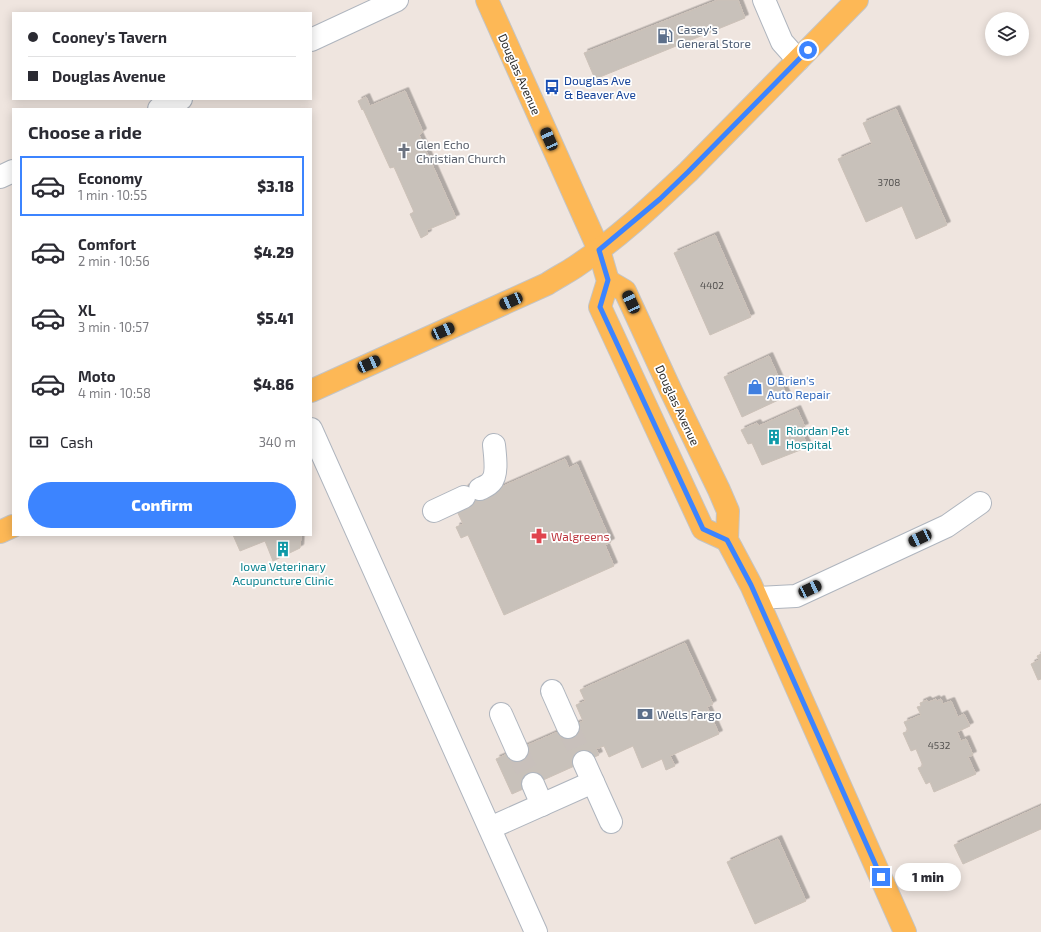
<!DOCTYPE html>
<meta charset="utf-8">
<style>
:root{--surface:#fff;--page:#f7f7f7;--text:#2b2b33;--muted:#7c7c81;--line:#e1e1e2;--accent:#3c84ff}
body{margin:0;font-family:"Exo 2",sans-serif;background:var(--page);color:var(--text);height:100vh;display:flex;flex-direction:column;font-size:15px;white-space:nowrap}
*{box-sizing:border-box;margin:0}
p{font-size:13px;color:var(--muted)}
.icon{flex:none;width:22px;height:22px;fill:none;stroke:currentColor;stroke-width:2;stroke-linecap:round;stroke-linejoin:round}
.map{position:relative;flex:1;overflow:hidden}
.side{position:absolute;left:12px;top:108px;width:300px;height:428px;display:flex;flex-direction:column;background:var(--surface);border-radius:0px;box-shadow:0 2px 10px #0003}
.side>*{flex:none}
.top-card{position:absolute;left:12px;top:12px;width:300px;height:88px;border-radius:0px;box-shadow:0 2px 10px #0003;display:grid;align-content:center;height:88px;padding:0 16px;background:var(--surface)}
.controls{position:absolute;left:985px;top:12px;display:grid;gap:8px}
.controls a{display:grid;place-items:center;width:44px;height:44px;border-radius:50%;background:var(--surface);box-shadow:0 2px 10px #0003;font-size:20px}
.end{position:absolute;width:18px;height:18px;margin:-9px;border:5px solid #3c84ff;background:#fff;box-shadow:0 0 0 2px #fff}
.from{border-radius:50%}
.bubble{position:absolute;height:28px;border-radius:14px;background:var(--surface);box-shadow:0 2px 10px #0003;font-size:13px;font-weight:800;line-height:28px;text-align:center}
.car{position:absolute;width:12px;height:24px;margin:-12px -6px;border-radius:5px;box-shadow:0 0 3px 1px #0007;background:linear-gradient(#222 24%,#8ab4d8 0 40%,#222 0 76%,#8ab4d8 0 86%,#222 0)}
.top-card b{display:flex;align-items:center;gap:14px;height:38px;font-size:15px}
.top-card b+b{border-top:1px solid var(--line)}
.top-card i{width:10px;height:10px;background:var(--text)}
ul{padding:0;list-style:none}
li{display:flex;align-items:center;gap:12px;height:60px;margin:0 8px 6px;padding:0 8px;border:2px solid transparent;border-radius:0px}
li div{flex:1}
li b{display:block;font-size:15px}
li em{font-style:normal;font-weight:800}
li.on{border-color:var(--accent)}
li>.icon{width:36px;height:36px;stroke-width:1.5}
h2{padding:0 16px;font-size:18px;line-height:48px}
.pay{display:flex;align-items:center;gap:10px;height:44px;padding:0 16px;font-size:15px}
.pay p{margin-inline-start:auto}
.primary-button{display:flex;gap:8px;margin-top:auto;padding:8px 16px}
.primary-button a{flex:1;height:46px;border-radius:24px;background:var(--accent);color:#fff;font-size:16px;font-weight:800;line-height:46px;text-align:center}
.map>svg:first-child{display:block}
.building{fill:#c8c1ba;stroke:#ccc1b8;filter:url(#shadow)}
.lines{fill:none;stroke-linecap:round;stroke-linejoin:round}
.minor-tunnel{stroke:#c8c0bb;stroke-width:22;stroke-dasharray:22 11;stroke-linecap:butt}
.minor-casing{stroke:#afb5be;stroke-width:24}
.major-casing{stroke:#c4c4c4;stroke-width:24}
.minor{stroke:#fff;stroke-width:22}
.major{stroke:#fdb856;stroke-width:22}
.route{stroke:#3c84ff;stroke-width:5}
.labels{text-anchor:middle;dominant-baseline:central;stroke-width:3.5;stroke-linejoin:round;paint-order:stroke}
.number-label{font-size:10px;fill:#545250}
.service-label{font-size:12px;fill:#4e5e75;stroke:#fff;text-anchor:start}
.street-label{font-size:12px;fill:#2d2d2d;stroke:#fff}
.transit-label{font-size:12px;fill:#164399;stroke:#fff;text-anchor:start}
.worship-label{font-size:12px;fill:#5b616d;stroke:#fff;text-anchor:start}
.shop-label{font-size:12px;fill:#366cbe;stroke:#fff;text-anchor:start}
.culture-label{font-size:12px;fill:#0d838f;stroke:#fff;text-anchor:start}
.health-label{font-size:12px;fill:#be3a42;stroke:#fff;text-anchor:start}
</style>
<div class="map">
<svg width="1041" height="932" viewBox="0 0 1041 932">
<defs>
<filter id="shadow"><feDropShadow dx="3.5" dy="-3.5" stdDeviation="0" flood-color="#0004"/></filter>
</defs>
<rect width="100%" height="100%" fill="#efe5df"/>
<g class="building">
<polygon points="718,0 738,0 745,18 595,79 584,53"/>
<polygon points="405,91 423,132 419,135 456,218 427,230 428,234 421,238 410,214 414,212 394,167 390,168 363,109 362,110 358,101 366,97 370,106"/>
<polygon points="896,109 947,225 916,239 902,206 866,222 838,159 872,144 863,123"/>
<polygon points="715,235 751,317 710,335 674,253"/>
<polygon points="769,356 787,396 742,417 724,377"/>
<polygon points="797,409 805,427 800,429 808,447 762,465 752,443 748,444 741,430 757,423 759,426"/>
<polygon points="565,459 569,468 577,464 611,542 605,545 614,566 504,615 468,535 461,538 456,527 463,524 456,509 465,488 473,485 483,495"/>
<polygon points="233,535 301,535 300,548 273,561 265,541 240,551"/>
<polygon points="685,643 713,704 707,707 719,734 670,756 675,766 666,770 662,759 642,768 633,746 609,757 604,746 596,749 599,755 512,794 496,759 583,721 576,705 585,701 580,690"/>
<polygon points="1041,654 1041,679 1038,680 1031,664 1039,660 1037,656"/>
<polygon points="936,699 937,701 941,699 943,704 951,701 958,717 964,714 970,726 957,732 961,741 966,739 973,755 968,757 976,774 934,792 930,782 926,784 918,768 923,766 916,749 911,751 903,733 908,731 904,722 921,715 917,707 921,706 920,703 927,700 929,702"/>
<polygon points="1041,806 1041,829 963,864 954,845"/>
<polygon points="778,839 806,901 755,924 727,862"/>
</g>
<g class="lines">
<g class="minor-tunnel">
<polyline points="568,727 584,762"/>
<polyline points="517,750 533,784"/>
</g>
<defs>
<g id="minor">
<polyline points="764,0 782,42 798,60"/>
<polyline points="311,40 397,0"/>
<polyline points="159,109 181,99"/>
<polyline points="0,177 13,171"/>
<polyline points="311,429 536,932"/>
<path d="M 480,489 C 484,487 489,485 491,482 C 498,475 495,455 494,445"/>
<polyline points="434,511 464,497"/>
<polyline points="757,598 796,596 947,526 980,503"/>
<polyline points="552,691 568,727"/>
<polyline points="501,714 517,750"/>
<polyline points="584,762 611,822"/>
<polyline points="533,784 542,805"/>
<polyline points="490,828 593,782"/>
</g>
<g id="major">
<polyline points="487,0 599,250 608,281 600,307 703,529 727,540"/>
<polyline points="608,281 625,291 671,391 719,490 728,511 727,540 751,585 905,932"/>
<path d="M 311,391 L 547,284 C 556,278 566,273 575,267 C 616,240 652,206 688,172 L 857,0"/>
<polyline points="0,532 13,526"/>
</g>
</defs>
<use href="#minor" class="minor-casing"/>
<use href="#major" class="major-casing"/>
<use href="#minor" class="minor"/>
<use href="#major" class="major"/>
</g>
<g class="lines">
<polyline class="route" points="808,50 688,172 660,199 599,250 608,280 600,307 703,529 727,540 751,585 881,877"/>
</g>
<defs>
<symbol id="fuel-bare" viewBox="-9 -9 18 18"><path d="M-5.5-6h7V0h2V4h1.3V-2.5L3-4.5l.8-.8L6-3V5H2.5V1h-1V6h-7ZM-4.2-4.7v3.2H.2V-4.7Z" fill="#5c6f8a" stroke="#fff" stroke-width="2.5" paint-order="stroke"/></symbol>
<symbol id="bus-bare" viewBox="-9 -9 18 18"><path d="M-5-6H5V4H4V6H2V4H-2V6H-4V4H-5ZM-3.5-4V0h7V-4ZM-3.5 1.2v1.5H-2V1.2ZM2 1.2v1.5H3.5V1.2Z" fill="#1a4fb4" stroke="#fff" stroke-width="2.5" paint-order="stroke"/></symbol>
<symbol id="church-bare" viewBox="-9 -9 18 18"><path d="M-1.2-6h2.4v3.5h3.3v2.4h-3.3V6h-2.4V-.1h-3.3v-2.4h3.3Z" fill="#6b7280" stroke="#fff" stroke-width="2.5" paint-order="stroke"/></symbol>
<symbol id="shop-bare" viewBox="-9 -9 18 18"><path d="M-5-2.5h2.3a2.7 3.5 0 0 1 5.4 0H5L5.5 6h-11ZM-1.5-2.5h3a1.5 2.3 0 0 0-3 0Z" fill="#3f7fe0" stroke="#fff" stroke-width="2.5" paint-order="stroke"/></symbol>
<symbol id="building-bare" viewBox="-9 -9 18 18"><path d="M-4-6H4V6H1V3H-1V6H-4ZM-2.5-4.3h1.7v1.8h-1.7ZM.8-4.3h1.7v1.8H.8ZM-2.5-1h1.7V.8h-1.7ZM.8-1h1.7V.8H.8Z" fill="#0f9aa8" stroke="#fff" stroke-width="2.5" paint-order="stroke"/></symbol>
<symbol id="pharmacy-bare" viewBox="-9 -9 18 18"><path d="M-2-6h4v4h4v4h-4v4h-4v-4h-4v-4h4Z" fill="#e0444e" stroke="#fff" stroke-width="2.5" paint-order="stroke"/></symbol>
<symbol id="bank-bare" viewBox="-9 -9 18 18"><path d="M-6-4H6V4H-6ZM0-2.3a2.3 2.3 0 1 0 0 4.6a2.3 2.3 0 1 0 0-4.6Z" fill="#5c6f8a" stroke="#fff" stroke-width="2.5" paint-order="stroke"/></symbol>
</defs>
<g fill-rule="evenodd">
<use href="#fuel-bare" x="654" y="25" width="22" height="22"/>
<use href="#bus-bare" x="541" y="76" width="22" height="22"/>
<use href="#church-bare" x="393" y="140" width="22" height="22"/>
<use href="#shop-bare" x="744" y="376" width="22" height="22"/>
<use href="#building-bare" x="763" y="426" width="22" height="22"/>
<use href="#pharmacy-bare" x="528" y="525" width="22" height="22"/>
<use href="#building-bare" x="272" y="538" width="22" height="22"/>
<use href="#bank-bare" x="634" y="703" width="22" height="22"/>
</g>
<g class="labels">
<g class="number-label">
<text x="889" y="182">3708</text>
<text x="712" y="285">4402</text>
<text x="939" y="745">4532</text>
</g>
<g class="service-label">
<text x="677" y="29">Casey's<tspan x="677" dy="14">General Store</tspan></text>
<text x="657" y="714">Wells Fargo</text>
</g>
<g class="street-label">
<text transform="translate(520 74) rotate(66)">Douglas Avenue</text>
<text transform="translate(678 405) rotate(65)">Douglas Avenue</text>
</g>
<g class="transit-label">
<text x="564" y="80">Douglas Ave<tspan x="564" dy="14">&amp; Beaver Ave</tspan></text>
</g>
<g class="worship-label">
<text x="416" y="144">Glen Echo<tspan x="416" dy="14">Christian Church</tspan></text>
</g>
<g class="shop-label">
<text x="767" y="380">O'Brien's<tspan x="767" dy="14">Auto Repair</tspan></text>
</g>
<g class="culture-label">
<text x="786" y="430">Riordan Pet<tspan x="786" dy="14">Hospital</tspan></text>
<text x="283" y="566" text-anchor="middle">Iowa Veterinary<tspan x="283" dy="14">Acupuncture Clinic</tspan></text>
</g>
<g class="health-label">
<text x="551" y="536">Walgreens</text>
</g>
</g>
</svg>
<div class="controls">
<a><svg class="icon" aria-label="layers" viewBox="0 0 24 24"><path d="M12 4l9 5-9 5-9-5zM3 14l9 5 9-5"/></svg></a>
</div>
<i class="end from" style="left:808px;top:50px"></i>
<i class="end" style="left:881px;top:877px"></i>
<div class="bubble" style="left:895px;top:863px;width:66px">1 min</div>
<i class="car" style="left:549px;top:139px;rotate:336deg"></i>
<i class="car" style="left:511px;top:301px;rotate:246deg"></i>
<i class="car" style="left:631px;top:302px;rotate:335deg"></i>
<i class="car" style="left:443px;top:331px;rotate:66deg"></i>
<i class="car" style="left:369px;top:364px;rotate:66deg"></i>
<i class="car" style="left:920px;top:538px;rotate:245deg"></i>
<i class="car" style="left:810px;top:589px;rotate:65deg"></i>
<div class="top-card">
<b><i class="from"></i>Cooney's Tavern</b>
<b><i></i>Douglas Avenue</b>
</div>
<section class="side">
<h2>Choose a ride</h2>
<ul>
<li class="on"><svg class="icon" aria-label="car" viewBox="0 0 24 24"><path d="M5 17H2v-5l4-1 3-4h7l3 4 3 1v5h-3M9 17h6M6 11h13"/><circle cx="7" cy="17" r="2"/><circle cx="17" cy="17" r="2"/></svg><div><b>Economy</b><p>1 min · 10:55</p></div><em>$3.18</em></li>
<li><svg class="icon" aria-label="car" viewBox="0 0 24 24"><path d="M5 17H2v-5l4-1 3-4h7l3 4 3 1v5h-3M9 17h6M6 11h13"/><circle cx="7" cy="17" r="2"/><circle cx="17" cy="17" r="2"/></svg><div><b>Comfort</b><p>2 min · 10:56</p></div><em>$4.29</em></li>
<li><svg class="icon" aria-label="car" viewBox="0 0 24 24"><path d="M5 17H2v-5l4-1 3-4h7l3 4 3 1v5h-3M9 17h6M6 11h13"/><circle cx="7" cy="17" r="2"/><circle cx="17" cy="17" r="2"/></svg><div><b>XL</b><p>3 min · 10:57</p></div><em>$5.41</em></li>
<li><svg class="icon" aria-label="car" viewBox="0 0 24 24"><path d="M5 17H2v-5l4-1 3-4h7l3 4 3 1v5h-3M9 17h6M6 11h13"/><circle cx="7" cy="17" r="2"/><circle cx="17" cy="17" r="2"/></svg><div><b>Moto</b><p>4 min · 10:58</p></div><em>$4.86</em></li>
</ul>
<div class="pay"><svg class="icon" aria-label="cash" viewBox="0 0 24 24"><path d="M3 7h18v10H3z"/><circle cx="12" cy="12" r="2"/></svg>Cash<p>340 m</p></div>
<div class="primary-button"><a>Confirm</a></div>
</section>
</div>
